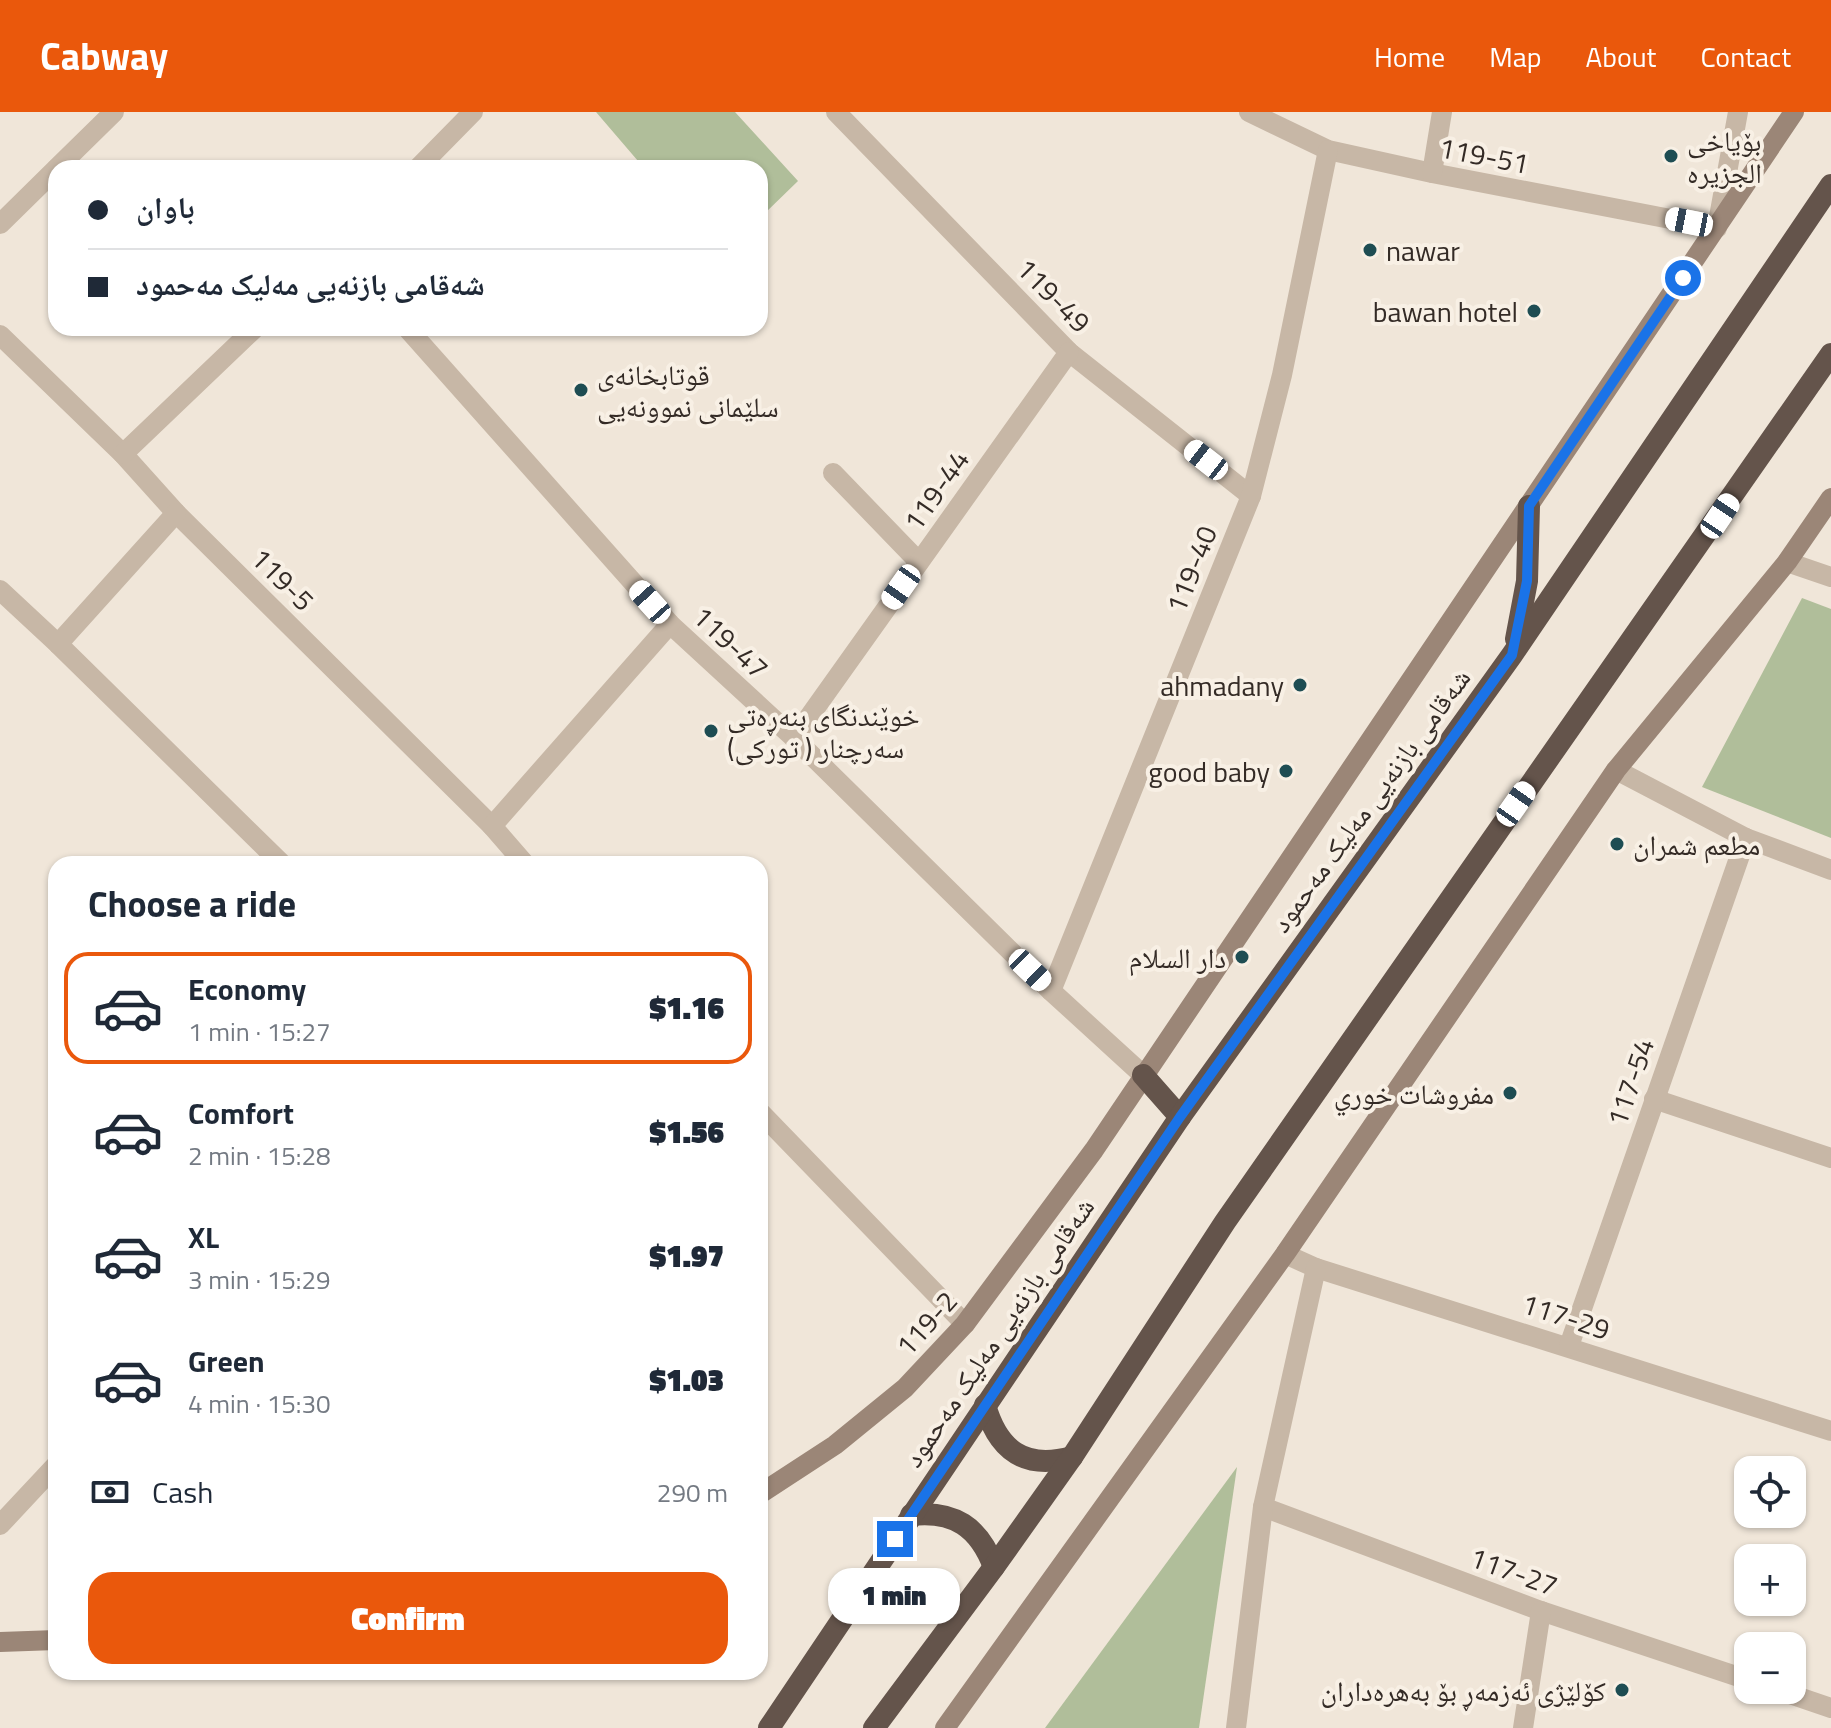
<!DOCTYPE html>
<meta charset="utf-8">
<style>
:root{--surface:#fff;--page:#f2f2f3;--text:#1f2937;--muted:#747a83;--line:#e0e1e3;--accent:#ea580c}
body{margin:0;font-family:"Titillium Web","Noto Naskh Arabic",sans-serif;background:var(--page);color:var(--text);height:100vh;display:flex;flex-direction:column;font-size:30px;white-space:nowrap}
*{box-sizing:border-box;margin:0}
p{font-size:26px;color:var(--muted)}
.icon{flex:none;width:44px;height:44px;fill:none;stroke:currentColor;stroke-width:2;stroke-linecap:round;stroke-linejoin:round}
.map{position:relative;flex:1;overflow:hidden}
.panel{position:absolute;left:48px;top:744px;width:720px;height:824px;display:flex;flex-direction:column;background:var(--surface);border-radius:24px;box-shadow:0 2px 6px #0004}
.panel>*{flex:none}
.hud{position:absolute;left:48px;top:48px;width:720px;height:176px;border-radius:24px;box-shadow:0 2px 6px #0004;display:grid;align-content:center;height:176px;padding:0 40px;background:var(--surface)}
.fabs{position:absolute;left:1734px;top:1344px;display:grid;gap:16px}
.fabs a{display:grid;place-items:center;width:72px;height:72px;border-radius:16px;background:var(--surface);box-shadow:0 2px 6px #0004;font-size:40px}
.end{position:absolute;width:36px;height:36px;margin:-18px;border:10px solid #1a73e8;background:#fff;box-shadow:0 0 0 4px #fff}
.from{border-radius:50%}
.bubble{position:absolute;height:56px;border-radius:24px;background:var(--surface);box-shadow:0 2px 6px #0004;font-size:26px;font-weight:800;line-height:56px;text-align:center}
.car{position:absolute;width:24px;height:48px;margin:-24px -12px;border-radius:10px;box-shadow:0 0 6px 2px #0007;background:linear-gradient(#fff 24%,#345 0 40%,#fff 0 76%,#345 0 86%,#fff 0)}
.hud b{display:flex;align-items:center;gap:28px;height:76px;font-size:30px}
.hud b+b{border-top:2px solid var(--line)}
.hud i{width:20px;height:20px;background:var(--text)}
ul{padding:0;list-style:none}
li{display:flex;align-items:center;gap:24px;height:112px;margin:0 16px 12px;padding:0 24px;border:4px solid transparent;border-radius:24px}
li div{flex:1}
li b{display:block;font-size:30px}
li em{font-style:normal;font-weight:800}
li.on{border-color:var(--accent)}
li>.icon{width:72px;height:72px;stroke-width:1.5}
h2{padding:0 40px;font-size:36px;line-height:96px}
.pay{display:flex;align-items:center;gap:20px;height:88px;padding:0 40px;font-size:30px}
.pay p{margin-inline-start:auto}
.button{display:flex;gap:16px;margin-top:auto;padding:16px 40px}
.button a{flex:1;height:92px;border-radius:24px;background:var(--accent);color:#fff;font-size:32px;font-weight:800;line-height:92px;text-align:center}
header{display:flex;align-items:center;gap:48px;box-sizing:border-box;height:112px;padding:0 40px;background:var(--accent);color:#fff}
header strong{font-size:38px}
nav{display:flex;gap:44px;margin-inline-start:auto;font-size:28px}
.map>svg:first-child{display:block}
.green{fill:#b0be9a}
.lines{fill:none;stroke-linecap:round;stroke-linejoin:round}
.service{stroke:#c7b7a6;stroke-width:20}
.minor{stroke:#c7b7a6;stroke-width:20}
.secondary{stroke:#9b8677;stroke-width:20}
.trunk{stroke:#64544b;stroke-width:22}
.route{stroke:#1a73e8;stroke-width:10}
.poi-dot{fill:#1e4d53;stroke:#f8f0e5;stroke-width:3}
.labels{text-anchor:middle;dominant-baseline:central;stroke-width:8;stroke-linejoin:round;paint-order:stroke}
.poi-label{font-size:28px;fill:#342b26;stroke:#f8f0e5;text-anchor:end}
.street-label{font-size:28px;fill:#342b26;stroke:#f8f0e5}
</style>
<header>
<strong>Cabway</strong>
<nav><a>Home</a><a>Map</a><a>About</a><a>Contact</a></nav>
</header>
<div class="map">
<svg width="1831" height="1616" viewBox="0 0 1831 1616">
<rect width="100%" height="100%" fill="#f0e6d9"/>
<g class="green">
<polygon points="596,0 735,0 798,69 760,106 760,56 644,56"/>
<polygon points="1802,486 1831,497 1831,726 1702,675"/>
<polygon points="1237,1355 1199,1616 1045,1616"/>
</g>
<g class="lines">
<polyline class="service" points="833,361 919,450"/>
<g class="minor">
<polyline points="836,0 1069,240 1251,384"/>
<polyline points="1249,0 1328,38 1432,61 1717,116 1738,0"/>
<polyline points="57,56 114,0"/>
<polyline points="418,56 473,0"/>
<polyline points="1432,61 1442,0"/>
<polyline points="0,112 56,57"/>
<polyline points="407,216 670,512 794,626 1051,879 1143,963"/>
<polyline points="0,223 123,342 176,401 492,714 525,752"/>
<polyline points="123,342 255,216"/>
<polyline points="1787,450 1831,465"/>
<polyline points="0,478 58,532 282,752"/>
<polyline points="58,532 176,401"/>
<polyline points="794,626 1069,240"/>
<polyline points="1616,658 1746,726 1831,758"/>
<polyline points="492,714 670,512"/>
<polyline points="1051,879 1251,384 1282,263 1328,38"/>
<polyline points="1654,987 1831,1046"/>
<polyline points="760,1000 965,1212"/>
<polyline points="1285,1142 1316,1156 1831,1319"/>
<polyline points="1569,1234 1746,726"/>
<polyline points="1263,1395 1541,1499 1748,1568"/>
<polyline points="0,1413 56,1353"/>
<polyline points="1778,1578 1831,1596"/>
<polyline points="1236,1616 1263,1395 1316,1156"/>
<polyline points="1523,1616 1541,1499"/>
</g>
<g class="secondary">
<polyline points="760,1382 835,1333 905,1276 965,1212 1094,1038 1794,0"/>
<polyline points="0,1530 56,1528"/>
<polyline points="945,1616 1285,1142 1616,658 1787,450 1831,386"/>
</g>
<g class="trunk">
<polyline points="1516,527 1527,469 1529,394"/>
<polyline points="1143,963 1180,1005"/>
<path d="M 985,1293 C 998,1338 1024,1358 1072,1345"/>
<path d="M 911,1403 C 954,1398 979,1415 994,1455"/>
<polyline points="769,1616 1180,1005 1512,543 1831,73"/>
<polyline points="874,1616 994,1455 1072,1345 1225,1110 1831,242"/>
</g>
</g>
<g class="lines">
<polyline class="route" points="895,1427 1180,1005 1512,543 1527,469 1529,394 1683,166"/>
</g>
<g class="poi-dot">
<circle cx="1671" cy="44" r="8"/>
<circle cx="1370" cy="138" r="8"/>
<circle cx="1534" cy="199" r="8"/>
<circle cx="581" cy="278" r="8"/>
<circle cx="1300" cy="573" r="8"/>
<circle cx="711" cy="619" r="8"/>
<circle cx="1286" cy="659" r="8"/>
<circle cx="1617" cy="732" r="8"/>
<circle cx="1242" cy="845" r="8"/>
<circle cx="1510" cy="981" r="8"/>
<circle cx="1622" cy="1578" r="8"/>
</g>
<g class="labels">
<g class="poi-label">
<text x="1687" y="28" text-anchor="start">بۆیاخی<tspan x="1687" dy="32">الجزیرە</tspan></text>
<text x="1386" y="138" text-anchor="start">nawar</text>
<text x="1518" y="199">bawan hotel</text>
<text x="597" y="262" text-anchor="start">قوتابخانەی<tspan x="597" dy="32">سلێمانی نموونەیی</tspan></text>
<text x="1284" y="573">ahmadany</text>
<text x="727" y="603" text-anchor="start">خوێندنگای بنەڕەتی<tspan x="727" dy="32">سەرچنار ( تورکی)</tspan></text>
<text x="1270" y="659">good baby</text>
<text x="1633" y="732" text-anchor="start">مطعم شمران</text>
<text x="1226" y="845">دار السلام</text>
<text x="1494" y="981">مفروشات خوري</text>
<text x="1606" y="1578">کۆلێژی ئەزمەڕ بۆ بەهرەداران</text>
</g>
<g class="street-label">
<text transform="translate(1484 43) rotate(11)">119-51</text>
<text transform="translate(1054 183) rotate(45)">119-49</text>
<text transform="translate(936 378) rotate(-55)">119-44</text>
<text transform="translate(1191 457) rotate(-68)">119-40</text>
<text transform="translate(283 467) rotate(45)">119-5</text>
<text transform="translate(731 530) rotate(43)">119-47</text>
<text transform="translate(1370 688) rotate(-54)">شەقامی بازنەیی مەلیک مەحمود</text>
<text transform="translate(1630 970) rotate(-71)">117-54</text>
<text transform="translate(1566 1204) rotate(18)">117-29</text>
<text transform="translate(926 1211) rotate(-48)">119-2</text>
<text transform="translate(998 1220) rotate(-56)">شەقامی بازنەیی مەلیک مەحمود</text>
<text transform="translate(1514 1459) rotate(20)">117-27</text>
</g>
</g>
</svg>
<div class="fabs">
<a><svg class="icon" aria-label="locate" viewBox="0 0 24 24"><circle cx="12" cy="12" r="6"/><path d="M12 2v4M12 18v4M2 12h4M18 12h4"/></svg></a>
<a>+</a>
<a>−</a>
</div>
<i class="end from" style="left:1683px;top:166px"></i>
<i class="end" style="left:895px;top:1427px"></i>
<div class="bubble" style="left:828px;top:1456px;width:132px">1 min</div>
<i class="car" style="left:1689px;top:110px;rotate:281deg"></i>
<i class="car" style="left:1206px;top:348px;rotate:308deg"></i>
<i class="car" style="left:1720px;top:404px;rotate:34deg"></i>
<i class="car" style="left:901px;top:475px;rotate:215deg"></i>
<i class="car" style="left:650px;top:490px;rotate:318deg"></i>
<i class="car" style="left:1516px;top:692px;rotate:35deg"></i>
<i class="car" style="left:1030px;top:858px;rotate:134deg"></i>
<div class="hud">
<b><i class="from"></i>باوان</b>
<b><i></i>شەقامی بازنەیی مەلیک مەحمود</b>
</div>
<section class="panel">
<h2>Choose a ride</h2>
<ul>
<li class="on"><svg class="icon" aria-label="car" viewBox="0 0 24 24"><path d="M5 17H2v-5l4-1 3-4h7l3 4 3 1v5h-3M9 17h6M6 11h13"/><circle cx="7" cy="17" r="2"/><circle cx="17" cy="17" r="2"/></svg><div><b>Economy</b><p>1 min · 15:27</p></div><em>$1.16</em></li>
<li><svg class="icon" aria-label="car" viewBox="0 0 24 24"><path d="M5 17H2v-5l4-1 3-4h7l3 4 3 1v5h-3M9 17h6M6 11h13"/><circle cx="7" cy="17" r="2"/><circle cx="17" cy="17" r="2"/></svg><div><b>Comfort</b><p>2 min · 15:28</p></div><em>$1.56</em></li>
<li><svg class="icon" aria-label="car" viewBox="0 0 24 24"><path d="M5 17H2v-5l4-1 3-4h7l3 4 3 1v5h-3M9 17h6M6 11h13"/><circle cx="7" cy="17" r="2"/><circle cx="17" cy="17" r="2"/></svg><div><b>XL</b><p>3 min · 15:29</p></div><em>$1.97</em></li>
<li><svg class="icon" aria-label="car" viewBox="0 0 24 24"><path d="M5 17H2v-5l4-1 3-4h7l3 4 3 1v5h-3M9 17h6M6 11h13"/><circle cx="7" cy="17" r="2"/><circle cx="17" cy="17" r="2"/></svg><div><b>Green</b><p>4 min · 15:30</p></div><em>$1.03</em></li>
</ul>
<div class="pay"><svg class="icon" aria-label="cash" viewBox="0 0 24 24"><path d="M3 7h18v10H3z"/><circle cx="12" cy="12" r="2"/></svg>Cash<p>290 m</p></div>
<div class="button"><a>Confirm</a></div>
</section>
</div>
